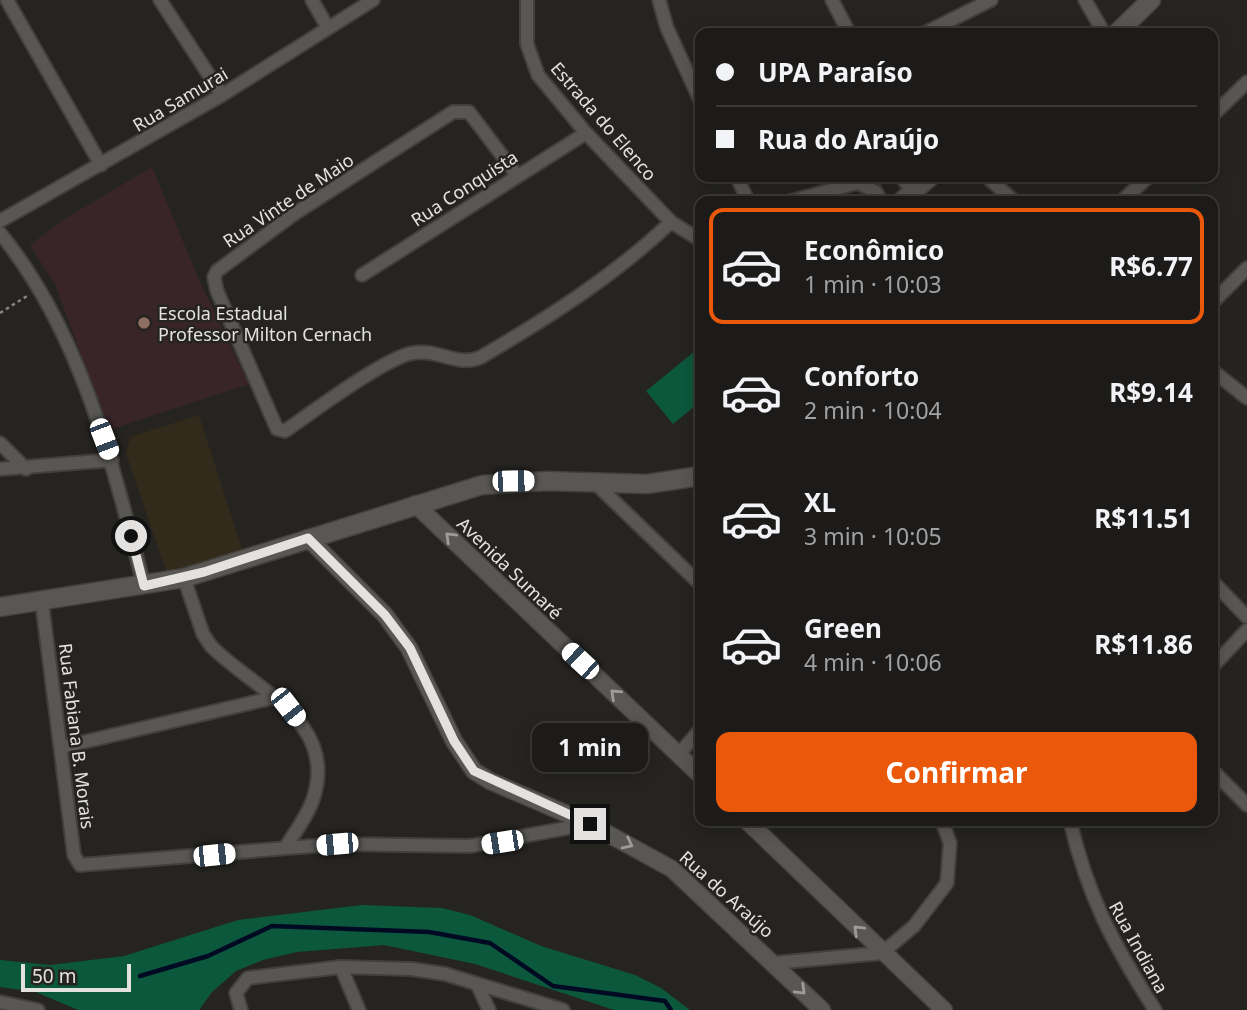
<!DOCTYPE html>
<html lang="pt">
<meta charset="utf-8">
<style>
:root{--surface:#1c1b19;--page:#252422;--text:#f1f3f6;--muted:#a0a1a2;--line:#3a3938;--accent:#ea580c}
body{margin:0;font-family:"Noto Sans",sans-serif;background:var(--page);color:var(--text);height:100vh;display:flex;flex-direction:column;font-size:26px;white-space:nowrap}
*{box-sizing:border-box;margin:0}
p{font-size:23px;color:var(--muted)}
.icon{flex:none;width:38px;height:38px;fill:none;stroke:currentColor;stroke-width:2;stroke-linecap:round;stroke-linejoin:round}
.map{position:relative;flex:1;overflow:hidden}
.details{position:absolute;left:695px;top:196px;width:523px;height:630px;display:flex;flex-direction:column;background:var(--surface);border-radius:14px;box-shadow:0 4px 18px #0003,0 0 0 2px var(--line)}
.details>*{flex:none}
.hud{position:absolute;left:695px;top:28px;width:523px;height:154px;border-radius:14px;box-shadow:0 4px 18px #0003,0 0 0 2px var(--line);display:grid;align-content:center;height:154px;padding:0 21px;background:var(--surface)}
.scale{position:absolute;left:21px;bottom:18px;width:110px;box-sizing:border-box;padding-left:7px;border:4px solid #e3e2e0;border-top:0;font-size:19px;line-height:24px;white-space:nowrap;color:#e3e2e0;-webkit-text-stroke:5px #252421;paint-order:stroke}
.end{position:absolute;width:32px;height:32px;margin:-16px;border:9px solid #e3e2e0;background:#111;box-shadow:0 0 0 4px #111}
.from{border-radius:50%}
.bubble{position:absolute;height:49px;border-radius:14px;background:var(--surface);box-shadow:0 4px 18px #0003,0 0 0 2px var(--line);font-size:23px;font-weight:700;line-height:49px;text-align:center}
.car{position:absolute;width:21px;height:42px;margin:-21px -10px;border-radius:9px;box-shadow:0 0 5px 2px #0007;background:linear-gradient(#fff 24%,#345 0 40%,#fff 0 76%,#345 0 86%,#fff 0)}
.hud b{display:flex;align-items:center;gap:24px;height:66px;font-size:26px}
.hud b+b{border-top:2px solid var(--line)}
.hud i{width:18px;height:18px;background:var(--text)}
ul{padding:12px 0 0;list-style:none}
li{display:flex;align-items:center;gap:21px;height:116px;margin:0 14px 10px;padding:0 7px;border:4px solid transparent;border-radius:14px}
li div{flex:1}
li b{display:block;font-size:26px}
li em{font-style:normal;font-weight:700}
li.active{border-color:var(--accent)}
li>.icon{width:63px;height:63px;stroke-width:1.5}
.primary-button{display:flex;gap:14px;margin-top:auto;padding:14px 21px}
.primary-button a{flex:1;height:80px;border-radius:14px;background:var(--accent);color:#fff;font-size:28px;font-weight:700;line-height:80px;text-align:center}
.map>svg:first-child{display:block}
.education{fill:#392529}
.medical{fill:#322a1a}
.green{fill:#0c583d}
.lines{fill:none;stroke-linecap:round;stroke-linejoin:round}
.stream{stroke:#000a22;stroke-width:4.5}
.minor-casing{stroke:#42403d;stroke-width:16}
.tertiary-casing{stroke:#42403d;stroke-width:19}
.secondary-casing{stroke:#42403d;stroke-width:21}
.path{stroke:#888784;stroke-width:2.5;stroke-dasharray:3.5 3.5;stroke-linecap:butt}
.minor{stroke:#595754;stroke-width:12}
.tertiary{stroke:#595754;stroke-width:16}
.secondary{stroke:#595754;stroke-width:18}
.oneway{stroke:#9e9c9a}
.route{stroke:#e3e2e0;stroke-width:9}
.education-dot{fill:#8d6e63;stroke:#252421;stroke-width:2.5}
.labels{text-anchor:middle;dominant-baseline:central;stroke-width:5;stroke-linejoin:round;paint-order:stroke}
.street-label{font-size:18px;fill:#e3e2e0;stroke:#252421}
.poi-label{font-size:18px;fill:#e3e2e0;stroke:#252421;text-anchor:start}
</style>
<div class="map">
<svg width="1247" height="1010" viewBox="0 0 1247 1010">
<rect width="100%" height="100%" fill="#252421"/>
<polygon class="education" points="152,167 200,282 249,384 109,430 55,284 30,245 66,218"/>
<polygon class="medical" points="199,415 242,549 169,579 126,454 130,437"/>
<g class="green">
<polygon points="700,347 700,402 673,424 646,391"/>
<polygon points="362,905 442,908 470,915 541,946 635,975 661,988 690,1010 614,1010 475,964 384,945 297,952 263,960 236,971 212,992 199,1010 78,1010 36,992 0,987 0,960 50,965 124,956 238,920"/>
</g>
<g class="lines">
<polyline class="stream" points="140,976 208,956 272,926 429,932 490,943 553,986 665,1001 671,1010"/>
<defs>
<g id="minor">
<polyline points="7,0 101,165"/>
<polyline points="160,0 222,95"/>
<polyline points="312,0 328,28"/>
<polyline points="527,0 527,44 538,75 586,133 671,222 700,240"/>
<polyline points="659,0 667,28 700,100"/>
<polyline points="832,0 849,33"/>
<polyline points="1085,0 1104,33"/>
<polyline points="925,33 991,0"/>
<polyline points="1213,115 1247,82"/>
<path d="M 516,174 L 469,112 L 453,112 L 294,214 L 217,271 L 214,277 L 217,291 L 277,429 L 285,431 C 311,413 386,357 413,353 C 438,348 458,368 481,357 C 548,318 614,276 671,222"/>
<polyline points="737,177 748,201"/>
<polyline points="901,177 912,190"/>
<polyline points="987,177 1014,201"/>
<polyline points="860,184 876,192 881,201"/>
<polyline points="791,201 879,177"/>
<polyline points="1122,201 1148,177"/>
<polyline points="0,221 222,95 373,0"/>
<path d="M 0,233 C 81,332 113,465 144,586"/>
<polyline points="362,275 586,133"/>
<polyline points="1213,302 1247,268"/>
<polyline points="1213,371 1247,398"/>
<polyline points="0,443 26,469"/>
<polyline points="0,469 112,460"/>
<polyline points="594,482 700,584"/>
<path d="M 184,578 L 203,634 L 211,646 C 253,689 337,720 314,796 C 309,814 295,832 285,848"/>
<polyline points="1213,582 1247,617"/>
<polyline points="42,603 74,855 80,865 337,844 470,846 589,824"/>
<polyline points="1213,666 1247,630"/>
<polyline points="62,747 276,697"/>
<polyline points="679,754 700,730"/>
<polyline points="1213,771 1247,805"/>
<path d="M 1070,821 C 1088,897 1113,944 1155,1010"/>
<polyline points="774,963 882,953 914,926 947,883 950,843 942,821"/>
<polyline points="341,967 359,1010"/>
<polyline points="477,984 489,1010"/>
<polyline points="0,1002 38,1010"/>
<polyline points="241,1010 236,993 248,978 341,967 411,969 445,974 563,1010"/>
</g>
<g id="tertiary">
<polyline points="415,504 700,775"/>
<polyline points="308,538 385,615 409,648 454,741 474,771 490,781 590,824 672,869 822,1010"/>
<polyline points="747,821 944,1010"/>
</g>
<g id="secondary">
<polyline points="1117,33 1151,0"/>
<polyline points="902,201 930,177"/>
<polyline points="0,607 184,578 482,485 547,481 647,484 700,476"/>
</g>
</defs>
<use href="#minor" class="minor-casing"/>
<use href="#tertiary" class="tertiary-casing"/>
<use href="#secondary" class="secondary-casing"/>
<polyline class="path" points="0,313 27,296"/>
<use href="#minor" class="minor"/>
<use href="#tertiary" class="tertiary"/>
<use href="#secondary" class="secondary"/>
</g>
<defs><path id="oneway-chevron" d="M-2-3.5L2.5 0L-2 3.5" fill="none" stroke-width="1.6" stroke-linecap="round" stroke-linejoin="round" transform="scale(1.75)"/></defs>
<g class="oneway">
<use href="#oneway-chevron" transform="translate(450 537) rotate(-136)"/>
<use href="#oneway-chevron" transform="translate(615 694) rotate(-137)"/>
<use href="#oneway-chevron" transform="translate(628 844) rotate(27)"/>
<use href="#oneway-chevron" transform="translate(858 930) rotate(-136)"/>
<use href="#oneway-chevron" transform="translate(801 990) rotate(44)"/>
</g>
<g class="lines">
<polyline class="route" points="131,536 144,586 204,572 308,538 385,615 410,648 454,741 474,771 590,824"/>
</g>
<circle class="education-dot" cx="144" cy="323" r="7"/>
<g class="labels">
<g class="street-label">
<text transform="translate(180 99) rotate(-31)">Rua Samurai</text>
<text transform="translate(604 121) rotate(49)">Estrada do Elenco</text>
<text transform="translate(464 188) rotate(-33)">Rua Conquista</text>
<text transform="translate(288 200) rotate(-34)">Rua Vinte de Maio</text>
<text transform="translate(510 568) rotate(44)">Avenida Sumaré</text>
<text transform="translate(77 736) rotate(83)">Rua Fabiana B. Morais</text>
<text transform="translate(727 894) rotate(42)">Rua do Araújo</text>
<text transform="translate(1139 947) rotate(61)">Rua Indiana</text>
</g>
<g class="poi-label">
<text x="158" y="313">Escola Estadual<tspan x="158" dy="21">Professor Milton Cernach</tspan></text>
</g>
</g>
</svg>
<div class="scale">50 m</div>
<i class="end from" style="left:131px;top:536px"></i>
<i class="end" style="left:590px;top:824px"></i>
<div class="bubble" style="left:532px;top:723px;width:116px">1 min</div>
<i class="car" style="left:104px;top:439px;rotate:159deg"></i>
<i class="car" style="left:513px;top:481px;rotate:89deg"></i>
<i class="car" style="left:580px;top:661px;rotate:313deg"></i>
<i class="car" style="left:288px;top:707px;rotate:142deg"></i>
<i class="car" style="left:502px;top:842px;rotate:261deg"></i>
<i class="car" style="left:337px;top:844px;rotate:265deg"></i>
<i class="car" style="left:214px;top:855px;rotate:84deg"></i>
<div class="hud">
<b><i class="from"></i>UPA Paraíso</b>
<b><i></i>Rua do Araújo</b>
</div>
<section class="details">
<ul>
<li class="active"><svg class="icon" aria-label="car" viewBox="0 0 24 24"><path d="M5 17H2v-5l4-1 3-4h7l3 4 3 1v5h-3M9 17h6M6 11h13"/><circle cx="7" cy="17" r="2"/><circle cx="17" cy="17" r="2"/></svg><div><b>Econômico</b><p>1 min · 10:03</p></div><em>R$6.77</em></li>
<li><svg class="icon" aria-label="car" viewBox="0 0 24 24"><path d="M5 17H2v-5l4-1 3-4h7l3 4 3 1v5h-3M9 17h6M6 11h13"/><circle cx="7" cy="17" r="2"/><circle cx="17" cy="17" r="2"/></svg><div><b>Conforto</b><p>2 min · 10:04</p></div><em>R$9.14</em></li>
<li><svg class="icon" aria-label="car" viewBox="0 0 24 24"><path d="M5 17H2v-5l4-1 3-4h7l3 4 3 1v5h-3M9 17h6M6 11h13"/><circle cx="7" cy="17" r="2"/><circle cx="17" cy="17" r="2"/></svg><div><b>XL</b><p>3 min · 10:05</p></div><em>R$11.51</em></li>
<li><svg class="icon" aria-label="car" viewBox="0 0 24 24"><path d="M5 17H2v-5l4-1 3-4h7l3 4 3 1v5h-3M9 17h6M6 11h13"/><circle cx="7" cy="17" r="2"/><circle cx="17" cy="17" r="2"/></svg><div><b>Green</b><p>4 min · 10:06</p></div><em>R$11.86</em></li>
</ul>
<div class="primary-button"><a>Confirmar</a></div>
</section>
</div>
